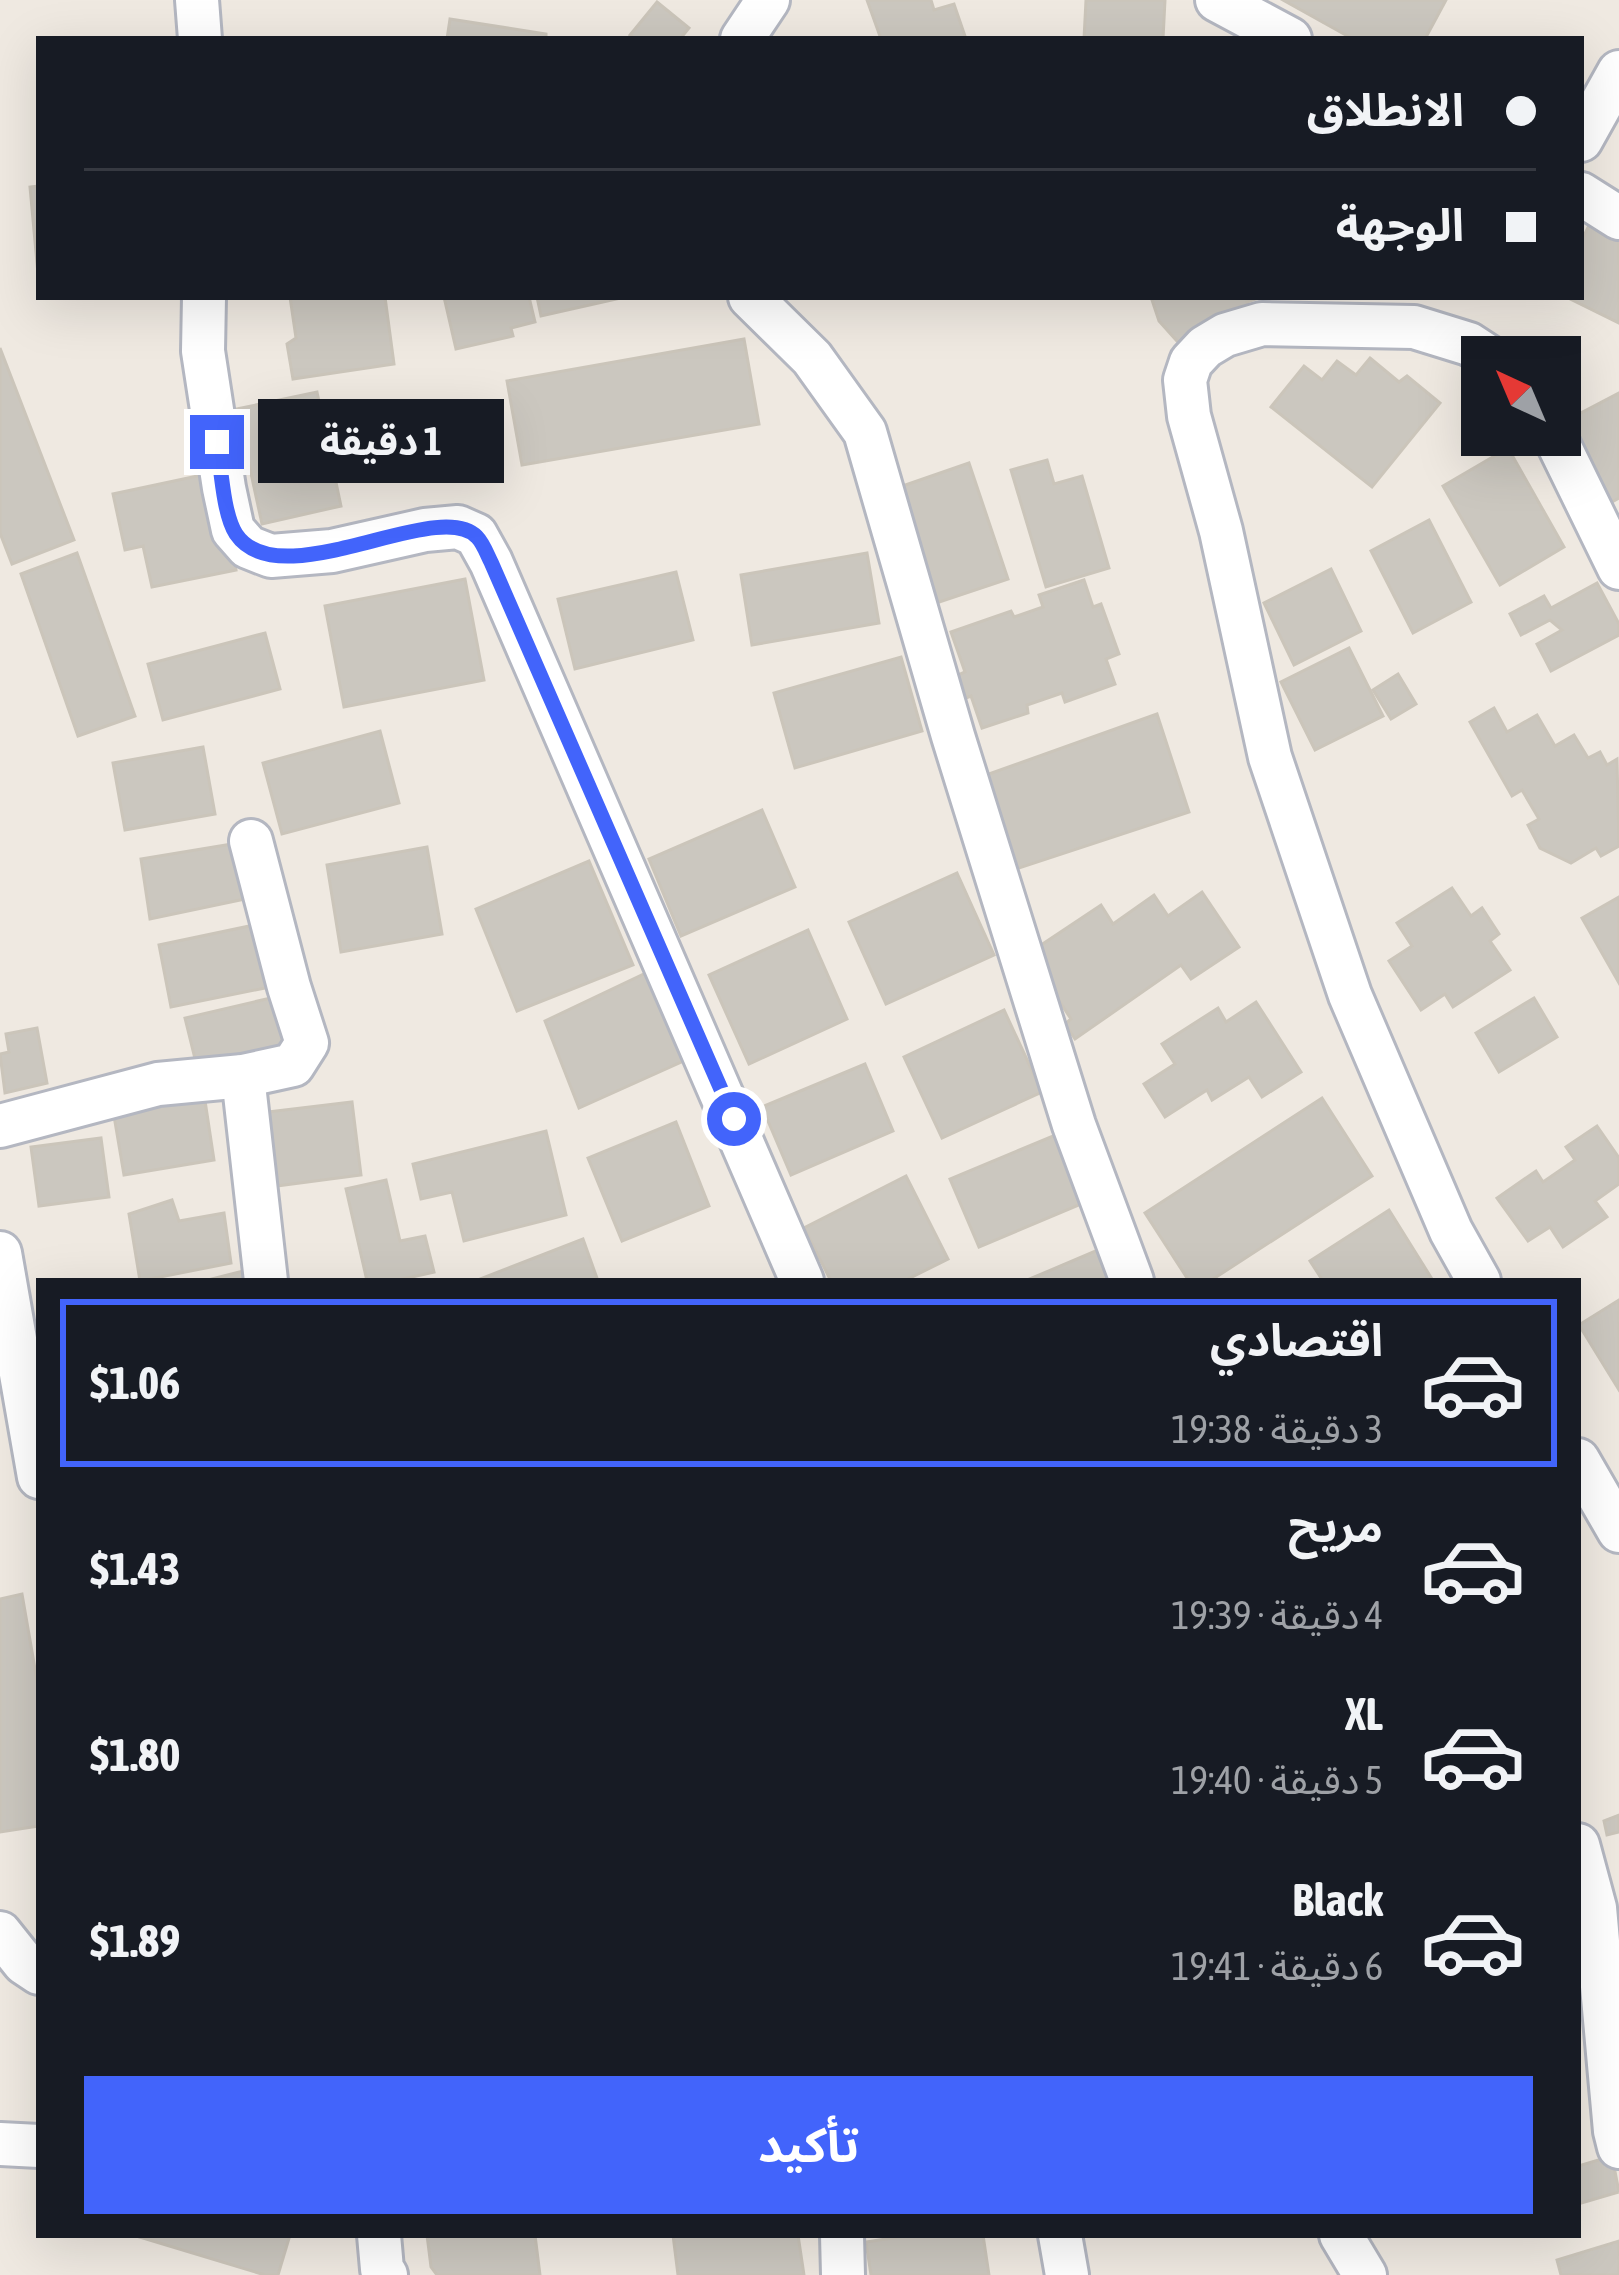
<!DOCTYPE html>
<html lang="ar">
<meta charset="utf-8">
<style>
:root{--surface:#171b24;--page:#20242c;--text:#f1f3f6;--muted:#9ea1a6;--line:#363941;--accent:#4264fb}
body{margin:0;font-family:"Asap Condensed","Noto Sans Arabic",sans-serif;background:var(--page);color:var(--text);direction:rtl;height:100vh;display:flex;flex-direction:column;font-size:45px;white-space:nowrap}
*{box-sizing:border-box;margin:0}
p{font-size:39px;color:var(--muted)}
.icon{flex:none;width:66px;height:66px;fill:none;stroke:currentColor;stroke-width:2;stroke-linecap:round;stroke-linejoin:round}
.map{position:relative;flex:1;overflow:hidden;direction:ltr}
.drawer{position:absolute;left:36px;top:1278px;width:1545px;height:960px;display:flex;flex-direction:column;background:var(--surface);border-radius:0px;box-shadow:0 12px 48px #0002;direction:rtl}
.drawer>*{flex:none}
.top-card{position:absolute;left:36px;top:36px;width:1548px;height:264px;border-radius:0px;box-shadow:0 12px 48px #0002;direction:rtl;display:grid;align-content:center;height:264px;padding:0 48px;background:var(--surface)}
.needle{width:78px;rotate:316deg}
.tools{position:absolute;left:1461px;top:336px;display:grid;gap:24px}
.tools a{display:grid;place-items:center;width:120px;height:120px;border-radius:0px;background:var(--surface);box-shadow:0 12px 48px #0002;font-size:60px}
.end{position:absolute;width:54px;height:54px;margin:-27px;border:15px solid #4264fb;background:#fff;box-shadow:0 0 0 6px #fff}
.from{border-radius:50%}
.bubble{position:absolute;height:84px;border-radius:0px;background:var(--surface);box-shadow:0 12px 48px #0002;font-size:39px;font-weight:700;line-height:84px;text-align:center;direction:rtl}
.top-card b{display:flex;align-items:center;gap:42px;height:114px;font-size:45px}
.top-card b+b{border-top:3px solid var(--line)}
.top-card i{width:30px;height:30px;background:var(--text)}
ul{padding:21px 0 0;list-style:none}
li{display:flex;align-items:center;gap:36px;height:168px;margin:0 24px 18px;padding:0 24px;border:6px solid transparent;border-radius:0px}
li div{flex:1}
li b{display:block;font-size:45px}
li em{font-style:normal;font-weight:700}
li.on{border-color:var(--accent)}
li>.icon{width:108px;height:108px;stroke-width:1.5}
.button{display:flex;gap:24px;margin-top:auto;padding:24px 48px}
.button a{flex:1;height:138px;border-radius:0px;background:var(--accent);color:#fff;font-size:48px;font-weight:700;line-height:138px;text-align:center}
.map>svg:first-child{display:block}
.building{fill:#cbc7bf;stroke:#cbc5ba;stroke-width:3}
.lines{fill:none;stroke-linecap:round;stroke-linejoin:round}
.minor-casing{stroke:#b4b7c1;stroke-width:48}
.minor{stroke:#fff;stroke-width:42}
.route{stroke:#4264fb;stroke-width:15}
</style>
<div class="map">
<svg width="1619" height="2275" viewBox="0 0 1619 2275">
<rect width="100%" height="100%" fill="#efe9e1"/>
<g class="building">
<polygon points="867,0 931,0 934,10 954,4 966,39 881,39"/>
<polygon points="1086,0 1165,0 1163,39 1084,39"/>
<polygon points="1283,0 1446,0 1425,39 1353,39"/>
<polygon points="657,2 689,28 680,39 635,39 630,35"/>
<polygon points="450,19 546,34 546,39 447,39"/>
<polygon points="39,186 39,285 30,187"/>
<polygon points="1591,221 1619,235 1619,323 1566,297 1581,297 1581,242"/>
<polygon points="290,297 385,297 394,364 293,379 287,344 296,338"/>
<polygon points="444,297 529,297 535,322 511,328 513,336 456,349"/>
<polygon points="537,297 625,297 541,316"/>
<polygon points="1151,297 1261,297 1247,302 1251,314 1190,343 1177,341 1159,321"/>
<polygon points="744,339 759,424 522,465 507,381"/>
<polygon points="0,348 74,540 12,564 0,533"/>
<polygon points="1370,358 1399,382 1407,376 1440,403 1372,487 1271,407 1304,366 1322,380 1337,361 1356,375"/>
<polygon points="317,392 341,506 262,524 237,409"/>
<polygon points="1619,393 1619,498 1603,507 1560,424"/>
<polygon points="1508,448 1564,547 1500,585 1443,486"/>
<polygon points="1047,460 1054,484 1082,476 1109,568 1046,587 1011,470"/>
<polygon points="969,463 1008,579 930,605 891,490"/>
<polygon points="216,472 236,570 152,587 143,546 125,550 113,494"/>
<polygon points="1429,520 1471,602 1413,633 1371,551"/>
<polygon points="77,553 135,716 78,736 21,574"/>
<polygon points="867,553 879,623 752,645 741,575"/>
<polygon points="1331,569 1361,631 1294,665 1264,603"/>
<polygon points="676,572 693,640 575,669 558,599"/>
<polygon points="465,579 484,680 344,707 325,606"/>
<polygon points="1084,580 1093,607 1101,604 1119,654 1106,659 1115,684 1065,702 1062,693 1027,705 1028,713 982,728 971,696 966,698 958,675 965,672 951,632 1011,611 1014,617 1043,607 1039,595"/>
<polygon points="1597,583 1619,624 1619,635 1551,671 1537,644 1562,630 1550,620 1521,635 1510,614 1544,596 1551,608"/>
<polygon points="265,633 280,689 163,720 148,664"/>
<polygon points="1349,648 1383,716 1315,750 1281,682"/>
<polygon points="901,657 922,731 795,768 774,693"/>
<polygon points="1398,674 1416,704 1391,719 1373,690"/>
<polygon points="1494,708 1507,732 1537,715 1555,746 1574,735 1588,758 1600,752 1607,765 1617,759 1619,846 1601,856 1596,848 1571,863 1540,848 1528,825 1539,819 1522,790 1512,796 1470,722"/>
<polygon points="1157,714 1189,812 1004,873 975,779"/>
<polygon points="380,731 399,803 282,834 263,763"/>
<polygon points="203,747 215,814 125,830 113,763"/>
<polygon points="762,810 795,887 681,936 649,859"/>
<polygon points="250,841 259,896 150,919 141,859"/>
<polygon points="427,847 442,934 341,952 327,865"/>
<polygon points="589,861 633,965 517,1011 476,909"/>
<polygon points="957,873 994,955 886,1004 849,922"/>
<polygon points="1452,888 1471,916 1482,908 1499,934 1490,941 1510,970 1453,1007 1445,994 1421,1010 1389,961 1412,946 1397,923"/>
<polygon points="1202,892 1239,947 1191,979 1181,965 1075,1039 1065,1024 1071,1019 1045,979 1032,951 1101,905 1113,924 1154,895 1168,916"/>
<polygon points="1619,897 1619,983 1582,918"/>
<polygon points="259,924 275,986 171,1007 159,945"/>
<polygon points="808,930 847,1019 749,1064 709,975"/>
<polygon points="648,972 688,1059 579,1108 545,1021"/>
<polygon points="275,997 287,1049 198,1071 185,1018"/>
<polygon points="1534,998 1557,1037 1499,1072 1476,1033"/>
<polygon points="1256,1002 1301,1072 1262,1097 1249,1077 1212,1100 1207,1090 1165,1117 1144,1084 1175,1064 1162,1044 1218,1008 1226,1022"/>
<polygon points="1004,1010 1042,1092 942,1138 904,1057"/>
<polygon points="37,1028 47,1083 5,1093 0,1054 9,1052 6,1034"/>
<polygon points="865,1064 893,1131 791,1175 762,1107"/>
<polygon points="204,1094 214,1160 124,1175 113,1110"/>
<polygon points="1322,1098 1372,1176 1210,1281 1189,1281 1145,1213"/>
<polygon points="352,1102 361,1175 269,1187 259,1113"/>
<polygon points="676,1122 709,1206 622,1241 588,1158"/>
<polygon points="1597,1126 1619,1158 1619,1184 1595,1201 1607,1217 1563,1247 1550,1227 1528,1241 1497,1198 1536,1171 1543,1182 1575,1160 1566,1147"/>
<polygon points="546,1131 566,1215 464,1241 452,1192 421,1199 413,1164"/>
<polygon points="1058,1134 1086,1202 979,1247 950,1179"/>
<polygon points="101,1138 109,1197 39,1206 31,1147"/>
<polygon points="906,1176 948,1259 904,1281 831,1281 804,1228"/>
<polygon points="386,1180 400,1241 425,1236 434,1272 394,1281 367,1281 346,1189"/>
<polygon points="172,1200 179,1221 224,1213 231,1263 140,1281 129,1214"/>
<polygon points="1389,1210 1432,1279 1429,1281 1323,1281 1310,1261"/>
<polygon points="583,1239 598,1281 481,1281 480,1279"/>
<polygon points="1105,1247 1120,1281 1025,1281"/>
<polygon points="247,1270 249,1281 204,1281"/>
<polygon points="1619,1300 1619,1390 1579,1325"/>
<polygon points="22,1594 39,1692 39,1826 0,1832 0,1599"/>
<polygon points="1619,1815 1619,1832 1607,1835 1604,1821"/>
<polygon points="1612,2156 1619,2192 1578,2204 1578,2166"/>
<polygon points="133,2235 290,2235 278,2275 265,2275"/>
<polygon points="427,2235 535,2235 540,2275 437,2275 431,2267"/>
<polygon points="673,2235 798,2235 804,2275 678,2275"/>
<polygon points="912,2235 983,2235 989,2275 871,2275 866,2242"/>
<polygon points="1619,2241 1619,2275 1561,2275 1557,2260"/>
</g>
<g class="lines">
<defs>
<g id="minor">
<polyline points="197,0 200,39"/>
<polyline points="1217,0 1290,39"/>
<polyline points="742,39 768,0"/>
<polyline points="1581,140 1619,72"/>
<polyline points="1581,194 1619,218"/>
<polyline points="204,297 203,351 224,488 233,530 248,547 271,556 332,551 425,530 458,527 476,535 491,562 802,1281"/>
<polyline points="750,297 812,358 865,432 953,736 1074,1125 1132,1281"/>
<polyline points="1554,435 1619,568"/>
<polyline points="243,1076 266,1281"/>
<polyline points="0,1126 158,1084 243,1076 293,1065 307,1043 289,987 251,841"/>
<polyline points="0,1253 39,1477"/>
<polyline points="1479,1281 1451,1231 1350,995 1270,757 1221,531 1189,416 1185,380 1191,362 1205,347 1225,335 1262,324 1414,327 1469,344 1489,357"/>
<polyline points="1578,1460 1619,1531"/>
<polyline points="1578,1845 1595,1908 1615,2131 1619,2147"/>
<polyline points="0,1933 24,1963 39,1973"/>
<polyline points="0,2144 39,2146"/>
<polyline points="379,2235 382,2269 386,2275"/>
<polyline points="842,2235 843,2275"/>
<polyline points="1060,2235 1067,2275"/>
<polyline points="1341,2235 1365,2275"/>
</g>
</defs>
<use href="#minor" class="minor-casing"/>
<use href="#minor" class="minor"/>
</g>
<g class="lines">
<path class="route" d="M 217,442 C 221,467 223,514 236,534 C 280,599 438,496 477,537 C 483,543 487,554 491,562 L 734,1119"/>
</g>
</svg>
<div class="tools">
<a><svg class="needle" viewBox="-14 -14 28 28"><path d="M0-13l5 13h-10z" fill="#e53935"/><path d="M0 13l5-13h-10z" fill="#9ea1a6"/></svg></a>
</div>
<i class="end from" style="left:734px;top:1119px"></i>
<i class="end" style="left:217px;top:442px"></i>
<div class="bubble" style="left:258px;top:399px;width:246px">1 دقيقة</div>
<div class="top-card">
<b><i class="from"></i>الانطلاق</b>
<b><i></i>الوجهة</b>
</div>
<section class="drawer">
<ul>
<li class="on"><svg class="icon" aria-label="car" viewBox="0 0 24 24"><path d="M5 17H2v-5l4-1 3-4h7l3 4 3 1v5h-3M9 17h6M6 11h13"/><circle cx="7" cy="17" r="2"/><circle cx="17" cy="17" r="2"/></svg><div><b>اقتصادي</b><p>3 دقيقة · 19:38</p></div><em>$1.06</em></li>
<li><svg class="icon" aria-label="car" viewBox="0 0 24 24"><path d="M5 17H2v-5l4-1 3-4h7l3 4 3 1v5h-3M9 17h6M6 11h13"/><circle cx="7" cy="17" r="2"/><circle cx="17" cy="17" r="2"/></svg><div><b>مريح</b><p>4 دقيقة · 19:39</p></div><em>$1.43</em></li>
<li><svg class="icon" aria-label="car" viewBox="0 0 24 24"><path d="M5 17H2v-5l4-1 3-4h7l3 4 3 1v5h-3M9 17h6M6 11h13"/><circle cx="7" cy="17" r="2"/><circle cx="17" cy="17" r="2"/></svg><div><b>XL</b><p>5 دقيقة · 19:40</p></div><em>$1.80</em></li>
<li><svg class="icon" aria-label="car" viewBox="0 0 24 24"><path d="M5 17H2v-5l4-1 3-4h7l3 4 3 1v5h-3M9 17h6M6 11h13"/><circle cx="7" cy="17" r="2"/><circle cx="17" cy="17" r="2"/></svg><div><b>Black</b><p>6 دقيقة · 19:41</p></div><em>$1.89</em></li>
</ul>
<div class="button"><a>تأكيد</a></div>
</section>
</div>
